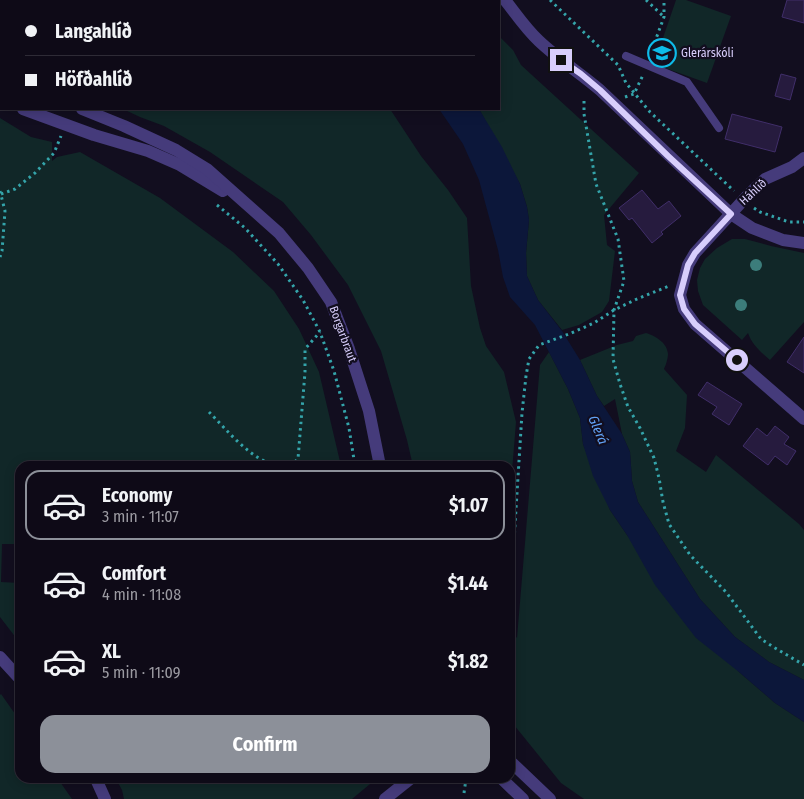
<!DOCTYPE html>
<meta charset="utf-8">
<style>
:root{--surface:#0e0a17;--page:#171320;--text:#f1f3f6;--muted:#9b9aa1;--line:#2e2b36;--accent:#8c9099}
body{margin:0;font-family:"Fira Sans Condensed",sans-serif;background:var(--page);color:var(--text);height:100vh;display:flex;flex-direction:column;font-size:19px;white-space:nowrap}
*{box-sizing:border-box;margin:0}
p{font-size:16px;color:var(--muted)}
.icon{flex:none;width:28px;height:28px;fill:none;stroke:currentColor;stroke-width:2;stroke-linecap:round;stroke-linejoin:round}
.map{position:relative;flex:1;overflow:hidden}
.panel{position:absolute;left:15px;top:461px;width:500px;height:322px;display:flex;flex-direction:column;background:var(--surface);border-radius:15px;box-shadow:0 2px 12px #0003,0 0 0 1px var(--line)}
.panel>*{flex:none}
.banner{position:absolute;left:0px;top:0px;width:500px;height:110px;box-shadow:0 2px 12px #0003,0 0 0 1px var(--line);display:grid;align-content:center;height:110px;padding:0 25px;background:var(--surface)}
.end{position:absolute;width:22px;height:22px;margin:-11px;border:6px solid #d8cefc;background:#111;box-shadow:0 0 0 2px #111}
.from{border-radius:50%}
.banner b{display:flex;align-items:center;gap:18px;height:48px;font-size:19px}
.banner b+b{border-top:1px solid var(--line)}
.banner i{width:12px;height:12px;background:var(--text)}
ul{padding:9px 0 0;list-style:none}
li{display:flex;align-items:center;gap:15px;height:70px;margin:0 10px 8px;padding:0 15px;border:2px solid transparent;border-radius:15px}
li div{flex:1}
li b{display:block;font-size:19px}
li em{font-style:normal;font-weight:700}
li.selected{border-color:var(--accent)}
li>.icon{width:45px;height:45px;stroke-width:1.5}
.action{display:flex;gap:10px;margin-top:auto;padding:10px 25px}
.action a{flex:1;height:58px;border-radius:15px;background:var(--accent);color:#fff;font-size:20px;font-weight:700;line-height:58px;text-align:center}
.map>svg:first-child{display:block}
.green{fill:#112728}
.water{fill:#0c173a}
.building{fill:#261b3e;stroke:#402e69}
.lines{fill:none;stroke-linecap:round;stroke-linejoin:round}
.path{stroke:#34a4aa;stroke-width:3;stroke-dasharray:2.5 4;stroke-linecap:butt}
.service{stroke:#453b7b;stroke-width:8}
.minor{stroke:#453b7b;stroke-width:12}
.tertiary{stroke:#453b7b;stroke-width:12}
.tree{fill:#3c7d7b}
.route{stroke:#d8cefc;stroke-width:6}
.labels{text-anchor:middle;dominant-baseline:central;stroke-width:4.5;stroke-linejoin:round;paint-order:stroke}
.poi-label{font-size:12px;fill:#d8cefc;stroke:#120e1f;text-anchor:start}
.street-label{font-size:12px;fill:#d8cefc;stroke:#120e1f}
.water-label{font-size:14px;font-style:italic;fill:#62a2f6;stroke:#120e1f}
</style>
<div class="map">
<svg width="804" height="799" viewBox="0 0 804 799">
<rect width="100%" height="100%" fill="#120e1f"/>
<g class="green">
<polygon points="0,0 162,0 163,1 1,1 1,59 0,58"/>
<polygon points="676,0 686,0 731,16 707,83 654,64"/>
<polygon points="499,36 513,50 521,65 639,173 604,215 607,245 615,251 609,301 602,312 579,325 562,330 538,300 527,276 526,253 529,220 527,207 520,184 479,109 499,109"/>
<polygon points="123,109 390,109 421,156 448,190 467,218 471,286 480,328 486,346 504,372 516,422 510,496 510,466 413,466 407,440 381,351 348,285 311,235 283,202 210,152 164,126 140,117"/>
<polygon points="0,118 31,137 52,142 52,161 57,157 80,152 160,198 233,252 274,291 299,329 319,372 341,466 20,466 20,544 2,544 1,582 20,583 20,643 0,617"/>
<path d="M 732,239 L 745,239 L 771,246 L 804,253 L 804,322 L 770,360 C 761,352 752,345 748,333 L 742,340 L 703,305 L 698,291 L 697,280 L 700,268 L 705,259 L 717,248 Z"/>
<path d="M 646,333 C 655,336 667,342 668,354 C 668,358 666,365 664,369 L 687,395 L 685,428 L 676,451 L 706,472 L 716,455 L 799,524 L 804,530 L 804,680 L 769,662 L 735,637 L 700,599 L 638,502 L 632,481 L 630,452 L 622,434 L 615,399 L 604,406 L 597,396 L 580,360 L 617,345 L 633,341 L 636,336 Z"/>
<polygon points="549,352 568,389 580,418 583,444 610,510 627,535 739,672 775,703 804,722 804,799 584,799 561,783 510,720 510,629 517,638 539,376 540,365"/>
<polygon points="1,694 20,721 20,779 58,779 72,799 0,799 0,695"/>
<polygon points="116,779 376,779 352,799 124,799 122,790"/>
</g>
<polygon class="water" points="439,109 479,109 502,147 520,184 527,207 529,220 526,253 527,276 538,300 562,331 580,360 597,396 622,434 630,452 632,481 638,502 700,599 735,637 769,662 804,680 804,722 775,703 739,672 696,638 655,585 627,535 610,510 593,476 583,444 580,418 568,389 535,325 510,297 503,277 498,250 479,180 463,144"/>
<g class="building">
<polygon points="787,0 804,0 804,23 782,17"/>
<polygon points="781,74 796,78 790,100 775,96"/>
<polygon points="732,114 782,127 775,152 725,139"/>
<polygon points="642,190 658,209 669,201 681,216 661,232 663,234 652,243 632,218 629,220 619,208"/>
<polygon points="804,337 804,373 787,362"/>
<polygon points="707,382 742,404 729,425 712,414 717,407 698,395"/>
<polygon points="775,426 789,437 784,444 796,451 787,465 775,456 768,465 743,446 757,428 767,436"/>
</g>
<g class="lines">
<g class="path">
<polyline points="550,0 618,65 626,83 650,112 734,191"/>
<polyline points="646,0 663,16"/>
<polyline points="6,1 6,0"/>
<polyline points="650,55 664,17 664,0"/>
<polyline points="625,97 634,94 643,75"/>
<polyline points="584,101 584,114 596,184 618,239 624,281 614,310 613,359 620,384 628,407 640,428 654,458 659,478 663,502 669,524 690,555 726,592 761,639 775,648 804,665"/>
<polyline points="0,191 5,211 2,251 0,257"/>
<polyline points="1,194 15,189 35,173 54,153 61,136"/>
<polyline points="217,205 245,228 278,264 303,300 320,332 334,371 349,428 355,466"/>
<polyline points="754,208 760,212 789,222 804,222"/>
<path d="M 209,412 C 228,431 252,462 280,466"/>
<polyline points="290,466 298,459 305,372 305,349 320,332"/>
<polyline points="510,605 522,413 526,376 529,359 539,345 569,334 594,323 614,310 637,299 669,286"/>
<polyline points="464,793 466,779"/>
</g>
<polyline class="service" points="626,56 687,82 719,128"/>
<g class="minor">
<path d="M 505,0 C 516,14 526,29 539,41 C 558,59 580,73 600,90 L 731,214 L 752,228 L 783,240 L 804,243"/>
<polyline points="804,158 792,167 765,179 748,195 695,253 688,265 680,295 684,309 695,324 804,419"/>
<polyline points="0,657 20,679"/>
<polyline points="96,779 105,799"/>
</g>
<g class="tertiary">
<polyline points="0,72 1,73"/>
<polyline points="0,97 1,98"/>
<polyline points="23,109 94,135 148,151 180,165 223,191"/>
<polyline points="82,109 124,126 176,150 207,169 279,233 308,268 331,302 349,349 369,411 380,466"/>
<polyline points="510,761 550,799"/>
<polyline points="502,779 523,799"/>
<polyline points="385,799 410,779"/>
</g>
</g>
<g class="tree">
<circle cx="756" cy="265" r="6"/>
<circle cx="741" cy="305" r="6"/>
</g>
<g class="lines">
<polyline class="route" points="561,60 581,74 600,90 668,156 731,214 695,253 688,265 680,295 684,309 695,324 737,360"/>
</g>
<defs>
<symbol id="school-ring" viewBox="-11 -11 22 22"><circle r="9.5" fill="#120e1f" stroke="#0ebbe9" stroke-width="1.5"/><path d="M0-5L7-2L0 1L-7-2ZM-4 1L0 2.5L4 1V4Q0 6-4 4Z" fill="#0ebbe9"/></symbol>
</defs>
<g fill-rule="evenodd">
<use href="#school-ring" x="646" y="37" width="32" height="32"/>
</g>
<g class="labels">
<g class="poi-label">
<text x="681" y="53">Glerárskóli</text>
</g>
<g class="street-label">
<text transform="translate(753 192) rotate(-43)">Háhlíð</text>
<text transform="translate(343 334) rotate(70)">Borgarbraut</text>
</g>
<g class="water-label">
<text transform="translate(598 430) rotate(67)">Glerá</text>
</g>
</g>
</svg>
<i class="end from" style="left:737px;top:360px"></i>
<i class="end" style="left:561px;top:60px"></i>
<div class="banner">
<b><i class="from"></i>Langahlíð</b>
<b><i></i>Höfðahlíð</b>
</div>
<section class="panel">
<ul>
<li class="selected"><svg class="icon" aria-label="car" viewBox="0 0 24 24"><path d="M5 17H2v-5l4-1 3-4h7l3 4 3 1v5h-3M9 17h6M6 11h13"/><circle cx="7" cy="17" r="2"/><circle cx="17" cy="17" r="2"/></svg><div><b>Economy</b><p>3 min · 11:07</p></div><em>$1.07</em></li>
<li><svg class="icon" aria-label="car" viewBox="0 0 24 24"><path d="M5 17H2v-5l4-1 3-4h7l3 4 3 1v5h-3M9 17h6M6 11h13"/><circle cx="7" cy="17" r="2"/><circle cx="17" cy="17" r="2"/></svg><div><b>Comfort</b><p>4 min · 11:08</p></div><em>$1.44</em></li>
<li><svg class="icon" aria-label="car" viewBox="0 0 24 24"><path d="M5 17H2v-5l4-1 3-4h7l3 4 3 1v5h-3M9 17h6M6 11h13"/><circle cx="7" cy="17" r="2"/><circle cx="17" cy="17" r="2"/></svg><div><b>XL</b><p>5 min · 11:09</p></div><em>$1.82</em></li>
</ul>
<div class="action"><a>Confirm</a></div>
</section>
</div>
